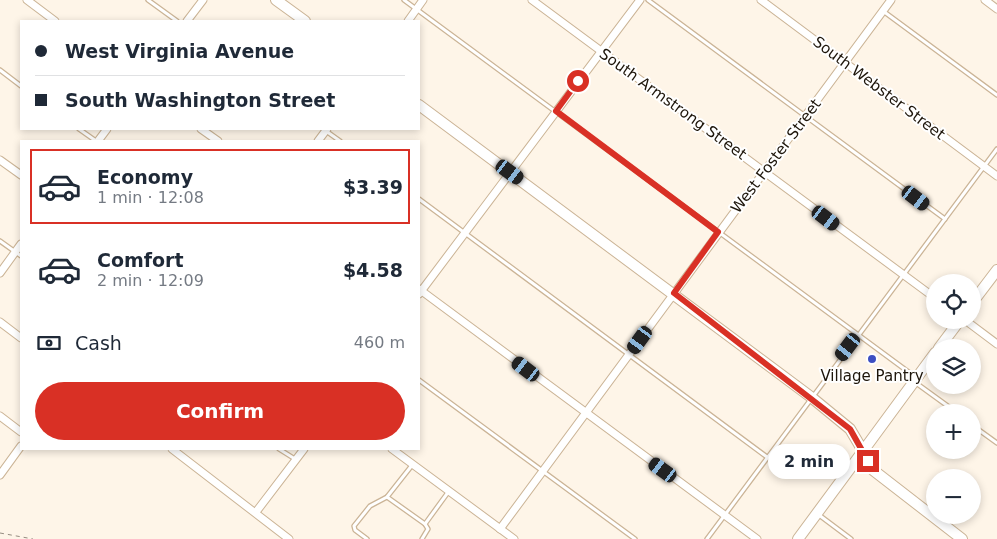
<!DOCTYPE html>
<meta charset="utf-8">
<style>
:root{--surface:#fff;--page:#f6f6f7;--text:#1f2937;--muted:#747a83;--line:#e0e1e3;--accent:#d93025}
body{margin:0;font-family:"DejaVu Sans",sans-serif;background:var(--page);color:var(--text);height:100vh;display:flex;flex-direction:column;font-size:19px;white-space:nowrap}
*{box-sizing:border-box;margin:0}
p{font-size:16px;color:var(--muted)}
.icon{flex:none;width:28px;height:28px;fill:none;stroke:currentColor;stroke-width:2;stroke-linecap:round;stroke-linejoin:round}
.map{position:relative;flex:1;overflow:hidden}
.panel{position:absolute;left:20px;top:140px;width:400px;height:310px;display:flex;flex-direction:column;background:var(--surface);border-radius:0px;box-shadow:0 2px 8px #0003}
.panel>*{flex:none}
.hud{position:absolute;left:20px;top:20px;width:400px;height:110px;border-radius:0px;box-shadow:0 2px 8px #0003;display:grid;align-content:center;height:110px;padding:0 15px;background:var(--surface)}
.controls{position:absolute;left:926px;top:274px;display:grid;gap:10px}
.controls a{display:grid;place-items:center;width:55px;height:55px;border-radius:50%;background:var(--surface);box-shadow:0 2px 8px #0003;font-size:25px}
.end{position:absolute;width:22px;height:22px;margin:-11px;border:6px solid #d93025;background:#fff;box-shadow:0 0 0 2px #fff}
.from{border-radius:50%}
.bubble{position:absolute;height:35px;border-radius:18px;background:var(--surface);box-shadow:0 2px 8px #0003;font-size:16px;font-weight:700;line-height:35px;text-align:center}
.car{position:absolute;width:15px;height:30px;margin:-15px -8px;border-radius:6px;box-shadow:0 0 4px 1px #0007;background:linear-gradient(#222 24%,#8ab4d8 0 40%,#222 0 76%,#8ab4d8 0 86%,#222 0)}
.hud b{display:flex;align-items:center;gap:18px;height:48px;font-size:19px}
.hud b+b{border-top:1px solid var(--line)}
.hud i{width:12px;height:12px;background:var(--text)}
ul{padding:9px 0 0;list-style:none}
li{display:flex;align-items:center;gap:15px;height:75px;margin:0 10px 8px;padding:0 5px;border:2px solid transparent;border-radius:0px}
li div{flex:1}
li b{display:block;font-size:19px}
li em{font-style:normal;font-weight:700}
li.active{border-color:var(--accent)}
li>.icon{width:45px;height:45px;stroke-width:1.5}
.pay{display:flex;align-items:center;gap:12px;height:55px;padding:0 15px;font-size:19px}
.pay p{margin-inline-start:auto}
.cta{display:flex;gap:10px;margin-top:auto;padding:10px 15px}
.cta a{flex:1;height:58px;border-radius:30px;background:var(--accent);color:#fff;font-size:20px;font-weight:700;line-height:58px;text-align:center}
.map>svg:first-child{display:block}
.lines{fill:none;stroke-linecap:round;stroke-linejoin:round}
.lane-casing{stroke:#cbb496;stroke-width:5.5}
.street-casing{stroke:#cbb496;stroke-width:9}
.secondary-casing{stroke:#cbb496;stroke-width:12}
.primary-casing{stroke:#cbb496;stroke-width:12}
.path{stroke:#958c80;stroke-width:1;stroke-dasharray:4 4;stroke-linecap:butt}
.lane{stroke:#fff;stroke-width:3}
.street{stroke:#fff;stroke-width:7}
.secondary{stroke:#fff;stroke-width:10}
.primary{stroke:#fff;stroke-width:10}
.route{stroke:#d93025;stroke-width:6}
.poi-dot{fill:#3d4fc2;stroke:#fff;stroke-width:2}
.labels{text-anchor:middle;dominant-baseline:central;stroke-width:4;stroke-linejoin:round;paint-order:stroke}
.street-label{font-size:15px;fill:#1d150a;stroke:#fff}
.poi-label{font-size:15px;fill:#1d150a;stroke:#fff}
</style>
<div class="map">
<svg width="997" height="539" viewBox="0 0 997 539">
<rect width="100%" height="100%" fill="#fef5e8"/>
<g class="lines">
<defs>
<g id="lane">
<polyline points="148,0 177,21"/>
<polyline points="404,0 914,376"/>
<polyline points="648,0 945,219"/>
<polyline points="883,11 997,95"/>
<polyline points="0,70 21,86"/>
<polyline points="79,129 96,141"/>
<polyline points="326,131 340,141"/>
<polyline points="419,199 767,457"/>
<polyline points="0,241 21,256"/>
<polyline points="419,380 635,539"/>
<polyline points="916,383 956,412"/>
<polyline points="972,425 997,443"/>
<polyline points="279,449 295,459"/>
<polyline points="387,497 425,524"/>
<polyline points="819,515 851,539"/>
<polyline points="367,539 355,530 354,526 370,506 387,497 413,464"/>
<polyline points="422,539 428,529 425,524 449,491"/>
<polyline points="707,539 997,149"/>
</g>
<g id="street">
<polyline points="27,0 55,21"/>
<polyline points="532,0 935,298"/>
<polyline points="761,0 997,176"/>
<polyline points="985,0 997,9"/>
<polyline points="187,21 203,0"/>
<polyline points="408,21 423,0"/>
<polyline points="201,129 218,141"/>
<polyline points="98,141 107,129"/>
<polyline points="318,141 327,129"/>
<polyline points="0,160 21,175"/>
<polyline points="0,273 21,244"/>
<polyline points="419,289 757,539"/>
<polyline points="419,294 640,0"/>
<polyline points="965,320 997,344"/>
<polyline points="0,322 21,338"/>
<polyline points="0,416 21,432"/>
<polyline points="172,449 289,539"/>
<polyline points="392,449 514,539"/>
<polyline points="0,475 21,446"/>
<polyline points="256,512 304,449"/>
<polyline points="500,529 891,0"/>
</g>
<g id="secondary">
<polyline points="276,0 305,21"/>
<polyline points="419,105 811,397 850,429 863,451 935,353"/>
<polyline points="972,303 997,270"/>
<polyline points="939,348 960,320"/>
</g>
<polyline id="primary" points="798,539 863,451 873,470 962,539"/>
</defs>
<use href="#lane" class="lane-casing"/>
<use href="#street" class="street-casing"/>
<use href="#secondary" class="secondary-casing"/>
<use href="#primary" class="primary-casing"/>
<polyline class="path" points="0,533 33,539"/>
<use href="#lane" class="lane"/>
<use href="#street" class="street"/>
<use href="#secondary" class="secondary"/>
<use href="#primary" class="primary"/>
</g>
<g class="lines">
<polyline class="route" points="578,81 556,111 718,232 674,293 850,429 868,461"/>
</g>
<circle class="poi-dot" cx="872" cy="359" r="5"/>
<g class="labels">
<g class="street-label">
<text transform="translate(879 88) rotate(37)">South Webster Street</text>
<text transform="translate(673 104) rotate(36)">South Armstrong Street</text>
<text transform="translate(776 156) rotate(-53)">West Foster Street</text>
</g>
<g class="poi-label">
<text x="872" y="376">Village Pantry</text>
</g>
</g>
</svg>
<div class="controls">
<a><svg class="icon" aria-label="locate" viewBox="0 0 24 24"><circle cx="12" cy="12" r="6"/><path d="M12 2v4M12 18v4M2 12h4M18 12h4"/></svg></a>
<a><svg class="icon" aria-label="layers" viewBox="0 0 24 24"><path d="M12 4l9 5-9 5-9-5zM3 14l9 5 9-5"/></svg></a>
<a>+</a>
<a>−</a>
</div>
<i class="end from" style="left:578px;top:81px"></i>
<i class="end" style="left:868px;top:461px"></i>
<div class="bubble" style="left:768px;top:444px;width:82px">2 min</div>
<i class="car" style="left:510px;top:172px;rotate:126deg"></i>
<i class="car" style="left:916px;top:198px;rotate:127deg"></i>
<i class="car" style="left:826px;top:218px;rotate:127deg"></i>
<i class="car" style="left:640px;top:340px;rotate:216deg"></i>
<i class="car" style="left:848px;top:347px;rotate:217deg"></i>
<i class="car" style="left:526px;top:369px;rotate:307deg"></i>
<i class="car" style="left:663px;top:470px;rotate:306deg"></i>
<div class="hud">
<b><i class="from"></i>West Virginia Avenue</b>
<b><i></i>South Washington Street</b>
</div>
<section class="panel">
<ul>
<li class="active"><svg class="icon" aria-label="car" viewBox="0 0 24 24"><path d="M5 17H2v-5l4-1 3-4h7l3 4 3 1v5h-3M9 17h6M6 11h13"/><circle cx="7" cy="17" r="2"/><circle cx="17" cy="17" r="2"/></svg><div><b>Economy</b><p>1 min · 12:08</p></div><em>$3.39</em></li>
<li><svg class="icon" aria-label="car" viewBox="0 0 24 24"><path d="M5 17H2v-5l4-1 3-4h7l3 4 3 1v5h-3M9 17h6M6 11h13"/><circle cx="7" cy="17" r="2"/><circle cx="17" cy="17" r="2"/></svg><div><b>Comfort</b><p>2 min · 12:09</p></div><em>$4.58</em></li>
</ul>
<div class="pay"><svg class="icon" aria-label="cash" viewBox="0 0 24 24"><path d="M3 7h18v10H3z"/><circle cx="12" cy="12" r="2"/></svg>Cash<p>460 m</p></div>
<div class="cta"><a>Confirm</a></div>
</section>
</div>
